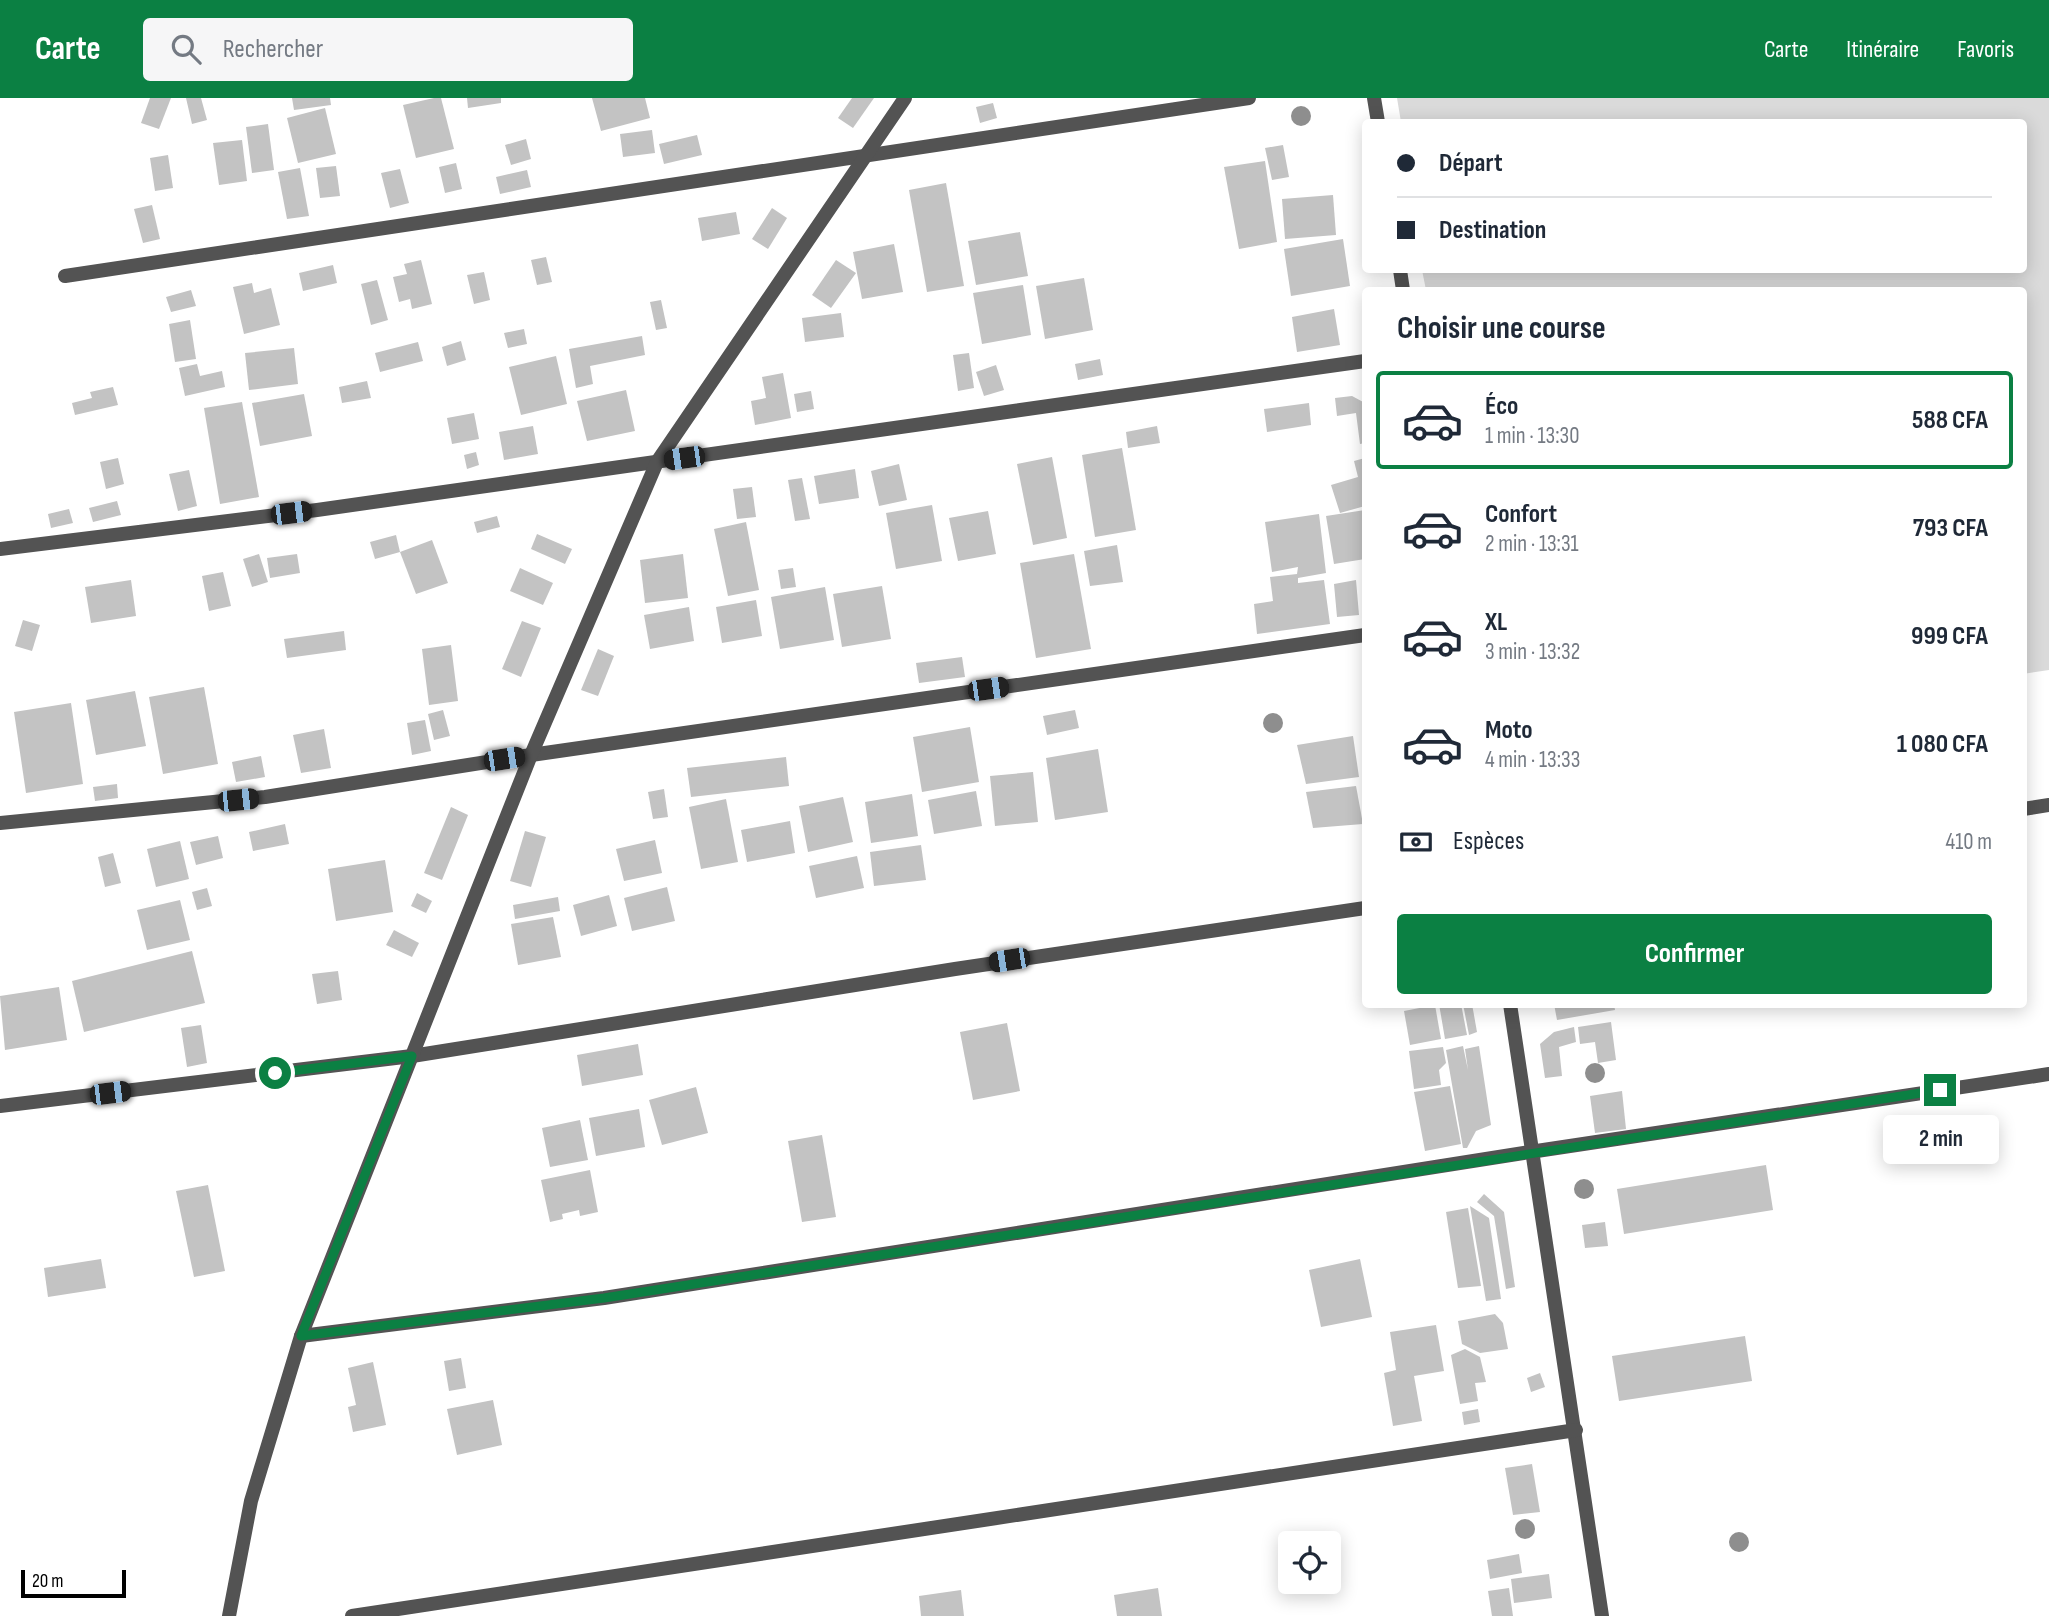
<!DOCTYPE html>
<html lang="fr">
<meta charset="utf-8">
<style>
:root{--surface:#fff;--page:#f6f6f7;--text:#1f2937;--muted:#747a83;--line:#e0e1e3;--accent:#0b8043}
body{margin:0;font-family:"Sofia Sans Condensed",sans-serif;background:var(--page);color:var(--text);height:100vh;display:flex;flex-direction:column;font-size:26px;white-space:nowrap}
*{box-sizing:border-box;margin:0}
p{font-size:23px;color:var(--muted)}
.icon{flex:none;width:38px;height:38px;fill:none;stroke:currentColor;stroke-width:2;stroke-linecap:round;stroke-linejoin:round}
.map{position:relative;flex:1;overflow:hidden}
.side{position:absolute;left:1362px;top:189px;width:665px;height:721px;display:flex;flex-direction:column;background:var(--surface);border-radius:7px;box-shadow:0 4px 18px #0003}
.side>*{flex:none}
.banner{position:absolute;left:1362px;top:21px;width:665px;height:154px;border-radius:7px;box-shadow:0 4px 18px #0003;display:grid;align-content:center;height:154px;padding:0 35px;background:var(--surface)}
.fabs{position:absolute;left:1278px;top:1433px;display:grid;gap:14px}
.fabs a{display:grid;place-items:center;width:63px;height:63px;border-radius:7px;background:var(--surface);box-shadow:0 4px 18px #0003;font-size:35px}
.scale{position:absolute;left:21px;bottom:18px;width:105px;box-sizing:border-box;padding-left:7px;border:4px solid #000;border-top:0;font-size:19px;line-height:24px;white-space:nowrap;color:#000;-webkit-text-stroke:5px #fff;paint-order:stroke}
.end{position:absolute;width:32px;height:32px;margin:-16px;border:9px solid #0b8043;background:#fff;box-shadow:0 0 0 4px #fff}
.from{border-radius:50%}
.bubble{position:absolute;height:49px;border-radius:7px;background:var(--surface);box-shadow:0 4px 18px #0003;font-size:23px;font-weight:700;line-height:49px;text-align:center}
.car{position:absolute;width:21px;height:42px;margin:-21px -10px;border-radius:9px;box-shadow:0 0 5px 2px #0007;background:linear-gradient(#222 24%,#8ab4d8 0 40%,#222 0 76%,#8ab4d8 0 86%,#222 0)}
.banner b{display:flex;align-items:center;gap:24px;height:66px;font-size:26px}
.banner b+b{border-top:2px solid var(--line)}
.banner i{width:18px;height:18px;background:var(--text)}
ul{padding:0;list-style:none}
li{display:flex;align-items:center;gap:21px;height:98px;margin:0 14px 10px;padding:0 21px;border:4px solid transparent;border-radius:7px}
li div{flex:1}
li b{display:block;font-size:26px}
li em{font-style:normal;font-weight:700}
li.current{border-color:var(--accent)}
li>.icon{width:63px;height:63px;stroke-width:1.5}
h2{padding:0 35px;font-size:32px;line-height:84px}
.pay{display:flex;align-items:center;gap:18px;height:77px;padding:0 35px;font-size:26px}
.pay p{margin-inline-start:auto}
.action{display:flex;gap:14px;margin-top:auto;padding:14px 35px}
.action a{flex:1;height:80px;border-radius:7px;background:var(--accent);color:#fff;font-size:28px;font-weight:700;line-height:80px;text-align:center}
header{display:flex;align-items:center;gap:42px;box-sizing:border-box;height:98px;padding:0 35px;background:var(--accent);color:#fff}
header strong{font-size:33px}
nav{display:flex;gap:38px;margin-inline-start:auto;font-size:24px}
.search{width:490px;height:63px;background:var(--page);display:flex;align-items:center;gap:18px;box-sizing:border-box;padding:0 24px;border-radius:7px;color:var(--muted);font-size:26px}
.map>svg:first-child{display:block}
.green{fill:#dadada}
.building{fill:#c3c3c3}
.lines{fill:none;stroke-linecap:round;stroke-linejoin:round}
.minor{stroke:#535353;stroke-width:14}
.tree{fill:#8e8e8e}
.route{stroke:#0b8043;stroke-width:9}
</style>
<header>
<strong>Carte</strong>
<div class="search"><svg class="icon" aria-label="search" viewBox="0 0 24 24"><circle cx="10" cy="10" r="6"/><path d="M15 15l6 6"/></svg>Rechercher</div>
<nav><a>Carte</a><a>Itinéraire</a><a>Favoris</a></nav>
</header>
<div class="map">
<svg width="2049" height="1518" viewBox="0 0 2049 1518">
<rect width="100%" height="100%" fill="#fff"/>
<polygon class="green" points="1397,0 2049,0 2049,572 2023,576 2023,192 1426,192 1422,172 2023,172 2023,24 1401,24"/>
<g class="building">
<polygon points="150,0 171,0 159,31 141,25"/>
<polygon points="186,0 201,0 207,22 192,26"/>
<polygon points="292,0 330,0 331,7 294,12"/>
<polygon points="434,0 441,0 454,51 416,60 403,7"/>
<polygon points="467,0 501,0 501,5 468,10"/>
<polygon points="592,0 645,0 650,20 601,33"/>
<polygon points="852,0 874,0 853,30 838,20"/>
<polygon points="993,5 997,20 980,25 976,9"/>
<polygon points="325,10 336,56 298,65 287,20"/>
<polygon points="268,26 274,72 252,75 246,29"/>
<polygon points="652,32 655,55 623,59 620,36"/>
<polygon points="697,37 702,57 664,66 659,46"/>
<polygon points="526,41 531,61 511,67 505,47"/>
<polygon points="242,42 247,83 219,87 213,45"/>
<polygon points="1283,47 1289,79 1272,82 1265,50"/>
<polygon points="168,57 173,90 155,93 150,60"/>
<polygon points="1265,63 1277,144 1239,151 1224,69"/>
<polygon points="456,65 462,91 445,95 439,69"/>
<polygon points="336,68 340,98 320,100 316,70"/>
<polygon points="300,70 309,118 287,121 278,74"/>
<polygon points="400,71 409,105 390,110 381,75"/>
<polygon points="527,72 531,89 500,96 496,79"/>
<polygon points="946,85 964,188 927,194 909,92"/>
<polygon points="1333,97 1336,137 1285,141 1282,101"/>
<polygon points="152,107 160,141 143,145 134,111"/>
<polygon points="772,110 787,120 768,151 752,141"/>
<polygon points="736,114 740,136 702,143 698,120"/>
<polygon points="1020,134 1028,178 976,187 968,143"/>
<polygon points="1343,141 1350,188 1291,198 1284,151"/>
<polygon points="894,146 903,194 862,201 853,154"/>
<polygon points="546,159 552,184 537,187 531,162"/>
<polygon points="421,162 432,206 412,211 410,201 399,204 393,179 407,176 404,166"/>
<polygon points="836,162 856,175 831,210 812,197"/>
<polygon points="333,167 337,185 303,193 299,175"/>
<polygon points="484,174 490,202 474,206 467,177"/>
<polygon points="1084,180 1093,232 1045,241 1036,188"/>
<polygon points="377,182 388,222 371,227 361,186"/>
<polygon points="252,185 254,195 271,190 280,227 244,236 233,189"/>
<polygon points="1023,187 1031,237 982,246 973,195"/>
<polygon points="191,192 196,208 171,214 166,199"/>
<polygon points="661,202 667,230 656,232 650,204"/>
<polygon points="1334,211 1340,247 1297,254 1292,219"/>
<polygon points="841,215 844,239 805,244 802,220"/>
<polygon points="190,222 196,261 175,264 169,226"/>
<polygon points="524,231 527,246 508,250 504,235"/>
<polygon points="642,238 645,257 590,268 593,286 576,290 569,251"/>
<polygon points="461,243 466,262 447,268 442,249"/>
<polygon points="418,244 423,263 380,274 375,255"/>
<polygon points="294,250 298,286 249,292 245,255"/>
<polygon points="969,255 974,290 958,293 953,257"/>
<polygon points="556,258 567,306 521,317 509,269"/>
<polygon points="1100,261 1103,277 1078,282 1075,266"/>
<polygon points="197,266 200,278 222,273 225,289 185,298 179,270"/>
<polygon points="996,267 1004,292 984,298 976,274"/>
<polygon points="783,275 791,320 755,327 751,303 766,300 762,279"/>
<polygon points="367,283 371,300 342,305 339,289"/>
<polygon points="113,289 118,307 75,317 72,305 92,300 90,294"/>
<polygon points="626,292 635,333 587,343 577,303"/>
<polygon points="811,293 814,311 797,314 794,296"/>
<polygon points="304,296 312,338 260,348 252,305"/>
<polygon points="1352,298 1365,305 1365,345 1360,346 1356,315 1337,318 1335,300"/>
<polygon points="242,304 259,399 220,406 204,310"/>
<polygon points="1309,305 1311,327 1267,334 1264,311"/>
<polygon points="474,315 479,341 452,346 447,320"/>
<polygon points="533,328 538,356 504,362 499,334"/>
<polygon points="1157,328 1160,345 1128,350 1126,334"/>
<polygon points="1122,350 1136,432 1095,439 1082,357"/>
<polygon points="476,354 479,367 467,371 464,357"/>
<polygon points="1052,359 1067,440 1033,447 1017,366"/>
<polygon points="118,360 124,386 106,391 100,364"/>
<polygon points="1365,360 1365,408 1340,415 1331,387 1358,379 1354,363"/>
<polygon points="899,366 907,402 879,408 871,373"/>
<polygon points="855,371 859,400 819,406 814,378"/>
<polygon points="189,372 197,408 178,413 169,376"/>
<polygon points="802,380 810,421 795,423 788,382"/>
<polygon points="752,389 756,419 737,421 733,391"/>
<polygon points="117,403 121,417 93,424 89,410"/>
<polygon points="932,407 942,463 896,471 886,415"/>
<polygon points="69,411 73,425 51,430 48,416"/>
<polygon points="1365,412 1365,461 1334,466 1326,418"/>
<polygon points="988,413 996,456 958,463 949,420"/>
<polygon points="1319,416 1326,475 1298,480 1298,485 1324,482 1330,526 1257,536 1254,506 1273,503 1270,479 1297,476 1298,469 1272,474 1265,424"/>
<polygon points="497,418 500,429 477,435 474,424"/>
<polygon points="746,424 759,492 728,498 714,431"/>
<polygon points="537,436 572,451 565,466 531,451"/>
<polygon points="396,437 400,454 375,461 370,444"/>
<polygon points="432,442 448,485 416,496 400,454"/>
<polygon points="1117,447 1123,484 1090,488 1084,453"/>
<polygon points="259,456 268,484 252,489 243,461"/>
<polygon points="297,456 300,475 270,480 267,460"/>
<polygon points="683,456 688,500 645,505 640,462"/>
<polygon points="1074,456 1091,551 1036,560 1020,465"/>
<polygon points="520,470 553,485 543,507 510,493"/>
<polygon points="793,470 796,489 781,491 778,472"/>
<polygon points="223,474 231,508 209,513 202,478"/>
<polygon points="131,482 136,518 91,525 85,489"/>
<polygon points="1356,482 1359,517 1337,519 1334,486"/>
<polygon points="882,488 891,541 842,549 833,496"/>
<polygon points="825,489 834,542 780,551 771,499"/>
<polygon points="756,502 762,538 722,545 716,509"/>
<polygon points="689,509 694,543 650,551 644,517"/>
<polygon points="23,522 40,527 32,553 15,548"/>
<polygon points="522,523 541,530 521,579 502,571"/>
<polygon points="344,533 346,552 287,560 284,541"/>
<polygon points="451,547 458,603 429,607 422,551"/>
<polygon points="598,551 614,558 598,598 581,592"/>
<polygon points="962,559 965,579 919,585 916,565"/>
<polygon points="204,589 218,666 163,676 149,599"/>
<polygon points="135,593 146,648 96,657 86,602"/>
<polygon points="71,605 83,686 26,695 14,614"/>
<polygon points="443,612 450,638 434,642 428,616"/>
<polygon points="1075,612 1079,630 1047,637 1043,618"/>
<polygon points="425,622 431,653 412,657 407,625"/>
<polygon points="970,629 979,684 922,694 913,639"/>
<polygon points="324,631 331,670 301,675 293,637"/>
<polygon points="1353,638 1359,679 1306,686 1297,647"/>
<polygon points="1098,651 1108,714 1055,722 1046,660"/>
<polygon points="261,658 265,679 236,684 232,664"/>
<polygon points="786,659 789,688 691,699 687,670"/>
<polygon points="1033,674 1038,724 995,728 990,678"/>
<polygon points="117,686 118,700 95,703 93,689"/>
<polygon points="1356,688 1363,726 1313,730 1306,694"/>
<polygon points="664,691 668,719 653,721 648,694"/>
<polygon points="976,693 982,728 934,736 928,702"/>
<polygon points="912,696 918,738 871,745 865,704"/>
<polygon points="843,699 853,744 808,754 799,708"/>
<polygon points="726,701 738,764 701,771 689,709"/>
<polygon points="451,709 468,717 442,782 424,775"/>
<polygon points="790,723 795,755 747,764 741,732"/>
<polygon points="285,726 289,746 253,753 249,734"/>
<polygon points="525,733 546,739 531,789 510,783"/>
<polygon points="218,738 223,760 196,767 190,744"/>
<polygon points="655,742 662,775 624,783 616,751"/>
<polygon points="180,743 189,781 156,789 147,751"/>
<polygon points="921,747 926,782 874,788 870,754"/>
<polygon points="113,755 121,785 105,789 98,759"/>
<polygon points="857,758 864,790 816,800 809,768"/>
<polygon points="385,762 393,814 336,823 328,771"/>
<polygon points="667,789 675,823 632,833 624,800"/>
<polygon points="207,790 212,808 197,812 192,794"/>
<polygon points="417,795 432,803 426,815 411,808"/>
<polygon points="609,797 617,828 581,838 573,807"/>
<polygon points="558,799 560,813 515,821 513,807"/>
<polygon points="180,802 190,842 147,852 137,812"/>
<polygon points="553,819 561,859 518,867 511,826"/>
<polygon points="394,832 419,845 412,859 386,847"/>
<polygon points="192,853 205,905 84,934 72,883"/>
<polygon points="338,873 342,902 317,906 312,876"/>
<polygon points="59,889 67,942 5,952 0,898"/>
<polygon points="1439,906 1461,906 1467,937 1445,941"/>
<polygon points="1463,906 1472,906 1477,934 1469,937"/>
<polygon points="1554,906 1614,906 1615,912 1557,922"/>
<polygon points="1435,907 1441,941 1410,947 1404,913"/>
<polygon points="1611,924 1616,962 1598,965 1595,944 1580,946 1578,929"/>
<polygon points="1007,925 1020,993 973,1002 960,934"/>
<polygon points="201,927 207,965 187,969 181,930"/>
<polygon points="1574,929 1576,944 1559,949 1562,978 1545,980 1540,946 1554,934"/>
<polygon points="638,946 643,977 582,988 577,957"/>
<polygon points="1463,948 1468,972 1465,951 1479,948 1491,1027 1476,1033 1467,1050 1463,1050 1446,952"/>
<polygon points="1443,949 1446,965 1439,972 1441,987 1414,991 1409,953"/>
<polygon points="1450,988 1461,1046 1425,1053 1414,994"/>
<polygon points="696,989 708,1035 662,1047 649,1002"/>
<polygon points="1622,993 1626,1031 1595,1035 1590,998"/>
<polygon points="639,1011 645,1049 596,1058 589,1020"/>
<polygon points="580,1022 588,1062 550,1069 542,1030"/>
<polygon points="822,1037 836,1119 802,1124 788,1043"/>
<polygon points="1766,1067 1773,1112 1624,1136 1617,1091"/>
<polygon points="590,1072 598,1114 580,1118 579,1112 562,1116 563,1121 550,1124 541,1082"/>
<polygon points="208,1087 225,1173 194,1179 176,1093"/>
<polygon points="1484,1096 1504,1114 1515,1189 1506,1191 1494,1118 1477,1104"/>
<polygon points="1470,1108 1489,1120 1501,1201 1486,1203"/>
<polygon points="1468,1110 1481,1188 1458,1190 1446,1114"/>
<polygon points="1605,1124 1608,1148 1585,1150 1582,1127"/>
<polygon points="101,1161 106,1190 48,1199 44,1170"/>
<polygon points="1360,1161 1372,1219 1321,1229 1309,1172"/>
<polygon points="1495,1216 1503,1225 1508,1251 1480,1255 1462,1246 1458,1223"/>
<polygon points="1436,1227 1444,1273 1414,1278 1422,1323 1393,1328 1384,1275 1396,1272 1390,1234"/>
<polygon points="1745,1238 1752,1283 1619,1303 1612,1258"/>
<polygon points="1465,1251 1480,1259 1486,1284 1475,1285 1478,1303 1460,1306 1451,1257"/>
<polygon points="461,1260 466,1290 449,1293 444,1263"/>
<polygon points="373,1264 386,1327 353,1334 348,1309 356,1307 348,1270"/>
<polygon points="1540,1275 1545,1289 1531,1294 1527,1280"/>
<polygon points="493,1302 502,1347 457,1357 447,1311"/>
<polygon points="1478,1311 1480,1324 1464,1327 1462,1314"/>
<polygon points="1532,1366 1540,1414 1513,1417 1505,1370"/>
<polygon points="1519,1456 1522,1475 1490,1481 1487,1462"/>
<polygon points="1549,1476 1552,1500 1514,1505 1511,1481"/>
<polygon points="1158,1490 1162,1518 1117,1518 1114,1497"/>
<polygon points="1509,1490 1513,1518 1492,1518 1488,1493"/>
<polygon points="961,1492 964,1518 921,1518 919,1498"/>
</g>
<g class="lines">
<g class="minor">
<polyline points="1374,0 1378,24"/>
<polyline points="1400,172 1403,192"/>
<polyline points="65,178 1249,0"/>
<polyline points="0,451 317,412 1365,263"/>
<polyline points="2023,711 2049,707"/>
<polyline points="0,725 265,699 531,657 1365,537"/>
<polyline points="1510,906 1602,1518"/>
<polyline points="0,1008 412,958 955,871 1365,810"/>
<polyline points="301,1238 604,1200 1530,1054 2049,976"/>
<polyline points="229,1518 251,1403 301,1238 531,657 657,364 905,0"/>
<polyline points="352,1518 1576,1332"/>
</g>
</g>
<g class="tree">
<circle cx="1301" cy="18" r="10"/>
<circle cx="1273" cy="625" r="10"/>
<circle cx="1595" cy="975" r="10"/>
<circle cx="1584" cy="1091" r="10"/>
<circle cx="1525" cy="1431" r="10"/>
<circle cx="1739" cy="1444" r="10"/>
</g>
<g class="lines">
<polyline class="route" points="275,975 412,958 301,1238 604,1200 1940,992"/>
</g>
</svg>
<div class="fabs">
<a><svg class="icon" aria-label="locate" viewBox="0 0 24 24"><circle cx="12" cy="12" r="6"/><path d="M12 2v4M12 18v4M2 12h4M18 12h4"/></svg></a>
</div>
<div class="scale">20 m</div>
<i class="end from" style="left:275px;top:975px"></i>
<i class="end" style="left:1940px;top:992px"></i>
<div class="bubble" style="left:1883px;top:1017px;width:116px">2 min</div>
<i class="car" style="left:684px;top:360px;rotate:262deg"></i>
<i class="car" style="left:291px;top:415px;rotate:83deg"></i>
<i class="car" style="left:988px;top:591px;rotate:82deg"></i>
<i class="car" style="left:504px;top:661px;rotate:81deg"></i>
<i class="car" style="left:238px;top:702px;rotate:84deg"></i>
<i class="car" style="left:1009px;top:862px;rotate:261deg"></i>
<i class="car" style="left:110px;top:995px;rotate:83deg"></i>
<div class="banner">
<b><i class="from"></i>Départ</b>
<b><i></i>Destination</b>
</div>
<section class="side">
<h2>Choisir une course</h2>
<ul>
<li class="current"><svg class="icon" aria-label="car" viewBox="0 0 24 24"><path d="M5 17H2v-5l4-1 3-4h7l3 4 3 1v5h-3M9 17h6M6 11h13"/><circle cx="7" cy="17" r="2"/><circle cx="17" cy="17" r="2"/></svg><div><b>Éco</b><p>1 min · 13:30</p></div><em>588 CFA</em></li>
<li><svg class="icon" aria-label="car" viewBox="0 0 24 24"><path d="M5 17H2v-5l4-1 3-4h7l3 4 3 1v5h-3M9 17h6M6 11h13"/><circle cx="7" cy="17" r="2"/><circle cx="17" cy="17" r="2"/></svg><div><b>Confort</b><p>2 min · 13:31</p></div><em>793 CFA</em></li>
<li><svg class="icon" aria-label="car" viewBox="0 0 24 24"><path d="M5 17H2v-5l4-1 3-4h7l3 4 3 1v5h-3M9 17h6M6 11h13"/><circle cx="7" cy="17" r="2"/><circle cx="17" cy="17" r="2"/></svg><div><b>XL</b><p>3 min · 13:32</p></div><em>999 CFA</em></li>
<li><svg class="icon" aria-label="car" viewBox="0 0 24 24"><path d="M5 17H2v-5l4-1 3-4h7l3 4 3 1v5h-3M9 17h6M6 11h13"/><circle cx="7" cy="17" r="2"/><circle cx="17" cy="17" r="2"/></svg><div><b>Moto</b><p>4 min · 13:33</p></div><em>1 080 CFA</em></li>
</ul>
<div class="pay"><svg class="icon" aria-label="cash" viewBox="0 0 24 24"><path d="M3 7h18v10H3z"/><circle cx="12" cy="12" r="2"/></svg>Espèces<p>410 m</p></div>
<div class="action"><a>Confirmer</a></div>
</section>
</div>
